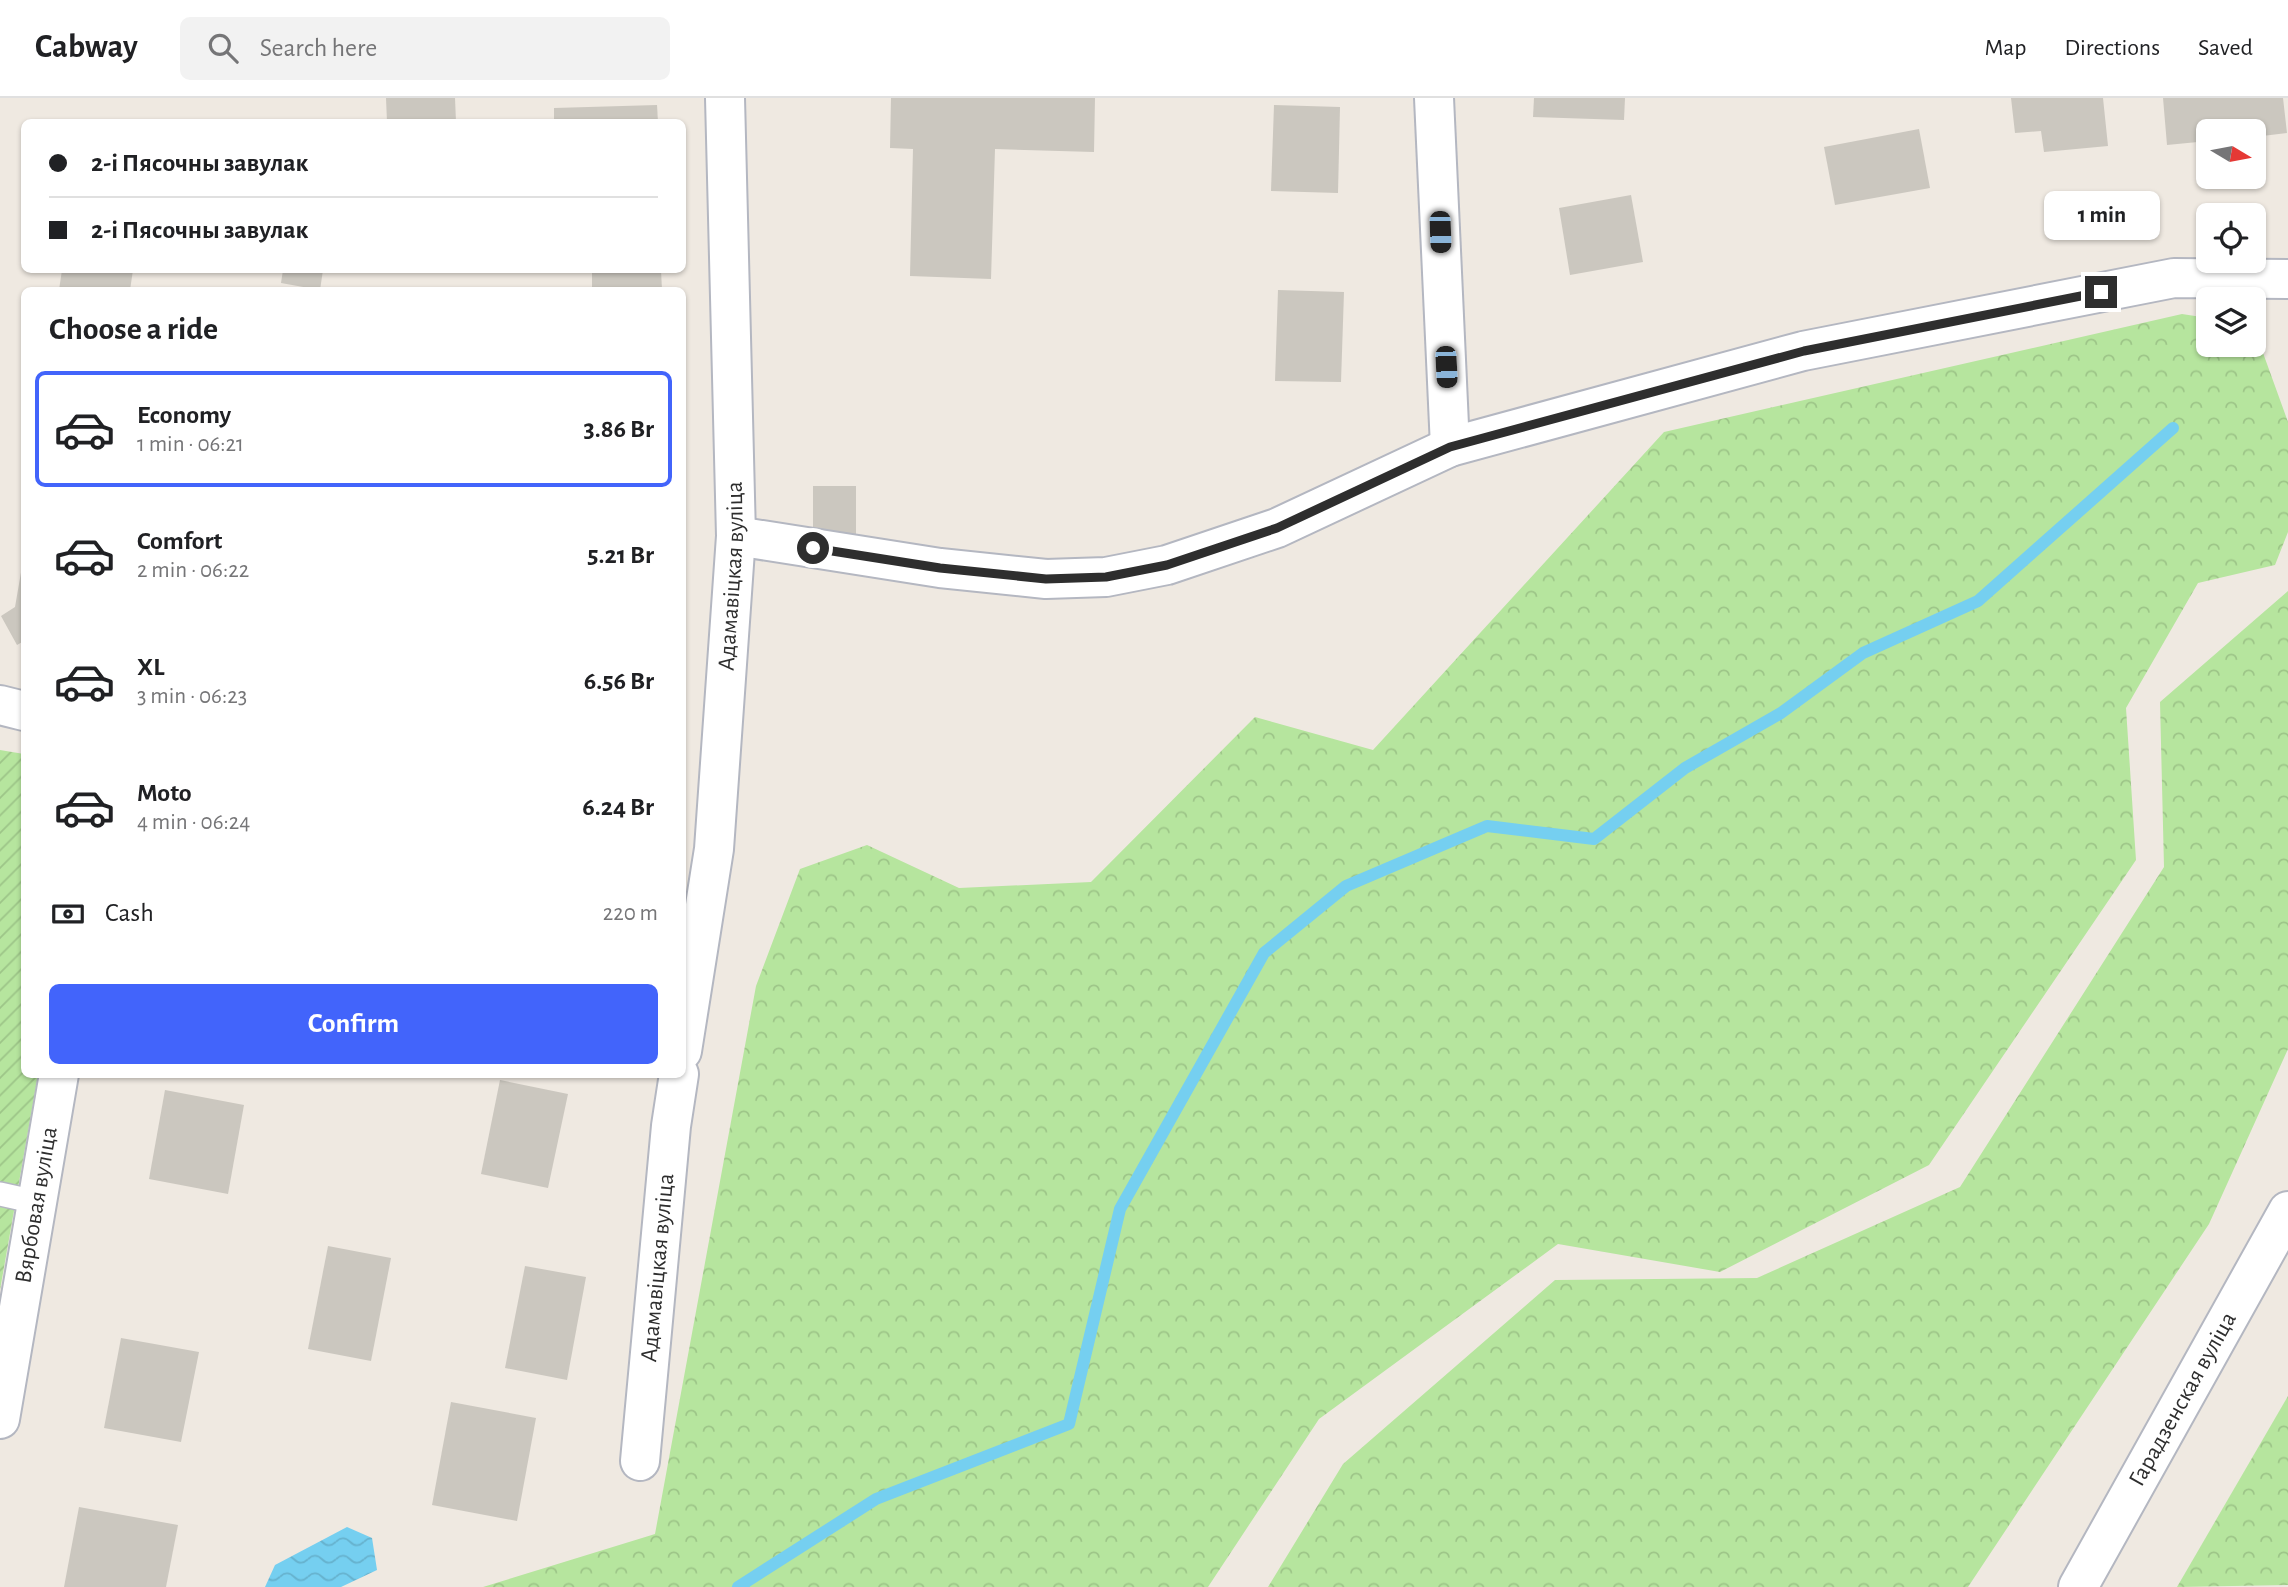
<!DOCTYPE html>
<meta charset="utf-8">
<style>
:root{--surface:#fff;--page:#f2f2f2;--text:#202124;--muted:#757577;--line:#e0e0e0;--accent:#4264fb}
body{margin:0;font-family:"Alegreya Sans",sans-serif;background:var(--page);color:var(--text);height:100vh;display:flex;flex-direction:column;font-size:26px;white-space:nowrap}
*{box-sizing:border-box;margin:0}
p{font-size:23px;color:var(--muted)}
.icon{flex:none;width:38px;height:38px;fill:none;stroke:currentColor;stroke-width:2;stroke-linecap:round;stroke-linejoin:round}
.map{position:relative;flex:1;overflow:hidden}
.sheet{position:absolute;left:21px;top:189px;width:665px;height:791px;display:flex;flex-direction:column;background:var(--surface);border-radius:10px;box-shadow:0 2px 5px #0004}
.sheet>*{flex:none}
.hud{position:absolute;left:21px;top:21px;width:665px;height:154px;border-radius:10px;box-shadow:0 2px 5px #0004;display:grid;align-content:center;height:154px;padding:0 28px;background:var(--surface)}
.needle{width:46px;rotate:100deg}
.buttons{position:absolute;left:2196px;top:21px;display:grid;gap:14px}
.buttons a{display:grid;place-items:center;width:70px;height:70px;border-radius:10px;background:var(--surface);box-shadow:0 2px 5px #0004;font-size:35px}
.end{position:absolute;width:32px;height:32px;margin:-16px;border:9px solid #2e2e2e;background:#fff;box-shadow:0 0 0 4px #fff}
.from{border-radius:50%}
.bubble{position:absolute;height:49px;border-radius:10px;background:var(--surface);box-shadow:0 2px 5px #0004;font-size:23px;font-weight:700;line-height:49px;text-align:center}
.car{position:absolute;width:21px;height:42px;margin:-21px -10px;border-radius:9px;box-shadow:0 0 5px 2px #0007;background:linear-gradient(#222 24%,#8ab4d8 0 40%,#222 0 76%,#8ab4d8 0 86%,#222 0)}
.hud b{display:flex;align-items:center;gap:24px;height:66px;font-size:26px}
.hud b+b{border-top:2px solid var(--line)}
.hud i{width:18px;height:18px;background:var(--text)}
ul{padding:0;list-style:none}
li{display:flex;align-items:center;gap:21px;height:116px;margin:0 14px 10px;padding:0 14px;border:4px solid transparent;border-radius:10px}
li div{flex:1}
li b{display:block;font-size:26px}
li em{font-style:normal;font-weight:700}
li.selected{border-color:var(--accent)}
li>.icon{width:63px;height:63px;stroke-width:1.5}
h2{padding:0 28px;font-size:32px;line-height:84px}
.pay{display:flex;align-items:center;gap:18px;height:77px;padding:0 28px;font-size:26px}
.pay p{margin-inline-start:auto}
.primary-button{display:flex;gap:14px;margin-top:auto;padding:14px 28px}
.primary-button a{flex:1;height:80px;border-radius:10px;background:var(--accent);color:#fff;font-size:28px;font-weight:700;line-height:80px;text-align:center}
header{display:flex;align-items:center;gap:42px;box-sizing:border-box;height:98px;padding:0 35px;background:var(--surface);border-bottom:2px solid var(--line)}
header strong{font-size:33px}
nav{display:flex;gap:38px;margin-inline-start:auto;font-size:24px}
.search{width:490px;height:63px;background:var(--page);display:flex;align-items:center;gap:18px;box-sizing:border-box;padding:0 24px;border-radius:10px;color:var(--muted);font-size:26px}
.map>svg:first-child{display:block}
.forest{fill:url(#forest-crowns)}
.garden{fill:url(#garden-furrows)}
.water{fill:url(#water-waves)}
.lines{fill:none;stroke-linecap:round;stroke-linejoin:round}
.stream{stroke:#75cff0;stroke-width:12}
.building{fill:#cbc7bf}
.service-casing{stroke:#b4b7c1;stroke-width:26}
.minor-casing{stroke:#b4b7c1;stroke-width:42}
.secondary-casing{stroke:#b4b7c1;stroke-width:42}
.service{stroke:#fff;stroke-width:23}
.minor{stroke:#fff;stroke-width:38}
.secondary{stroke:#fff;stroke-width:38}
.route{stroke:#2e2e2e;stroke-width:9}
.labels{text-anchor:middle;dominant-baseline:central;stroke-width:7;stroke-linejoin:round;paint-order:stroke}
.street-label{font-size:24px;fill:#2e2e2e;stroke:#fff}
</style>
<header>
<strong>Cabway</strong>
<div class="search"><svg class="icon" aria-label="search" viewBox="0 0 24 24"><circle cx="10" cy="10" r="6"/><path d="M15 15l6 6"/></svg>Search here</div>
<nav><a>Map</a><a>Directions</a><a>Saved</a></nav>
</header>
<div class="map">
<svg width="2288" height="1489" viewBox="0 0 2288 1489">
<defs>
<pattern id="forest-crowns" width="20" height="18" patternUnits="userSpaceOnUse" patternTransform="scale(1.75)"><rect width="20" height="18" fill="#b6e59e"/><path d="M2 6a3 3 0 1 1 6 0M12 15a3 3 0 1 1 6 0" fill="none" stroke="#9dc588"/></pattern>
<pattern id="garden-furrows" width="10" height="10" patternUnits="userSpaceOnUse" patternTransform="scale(1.75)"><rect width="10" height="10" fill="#b6e59e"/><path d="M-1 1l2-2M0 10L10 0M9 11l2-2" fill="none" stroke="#9dc588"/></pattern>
<pattern id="water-waves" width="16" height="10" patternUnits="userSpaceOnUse" patternTransform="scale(1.75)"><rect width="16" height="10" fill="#75cff0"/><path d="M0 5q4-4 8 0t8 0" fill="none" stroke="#66b2ce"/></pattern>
</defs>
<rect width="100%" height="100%" fill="#efe9e1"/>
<g class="forest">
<polygon points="2182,216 2208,220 2208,247 2254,247 2254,230 2288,324 2288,434 2275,467 2198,485 2126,610 2136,762 1929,1067 1720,1174 1558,1146 1319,1321 1208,1489 483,1489 655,1436 756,888 800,771 867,747 959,790 1091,784 1255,619 1373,652 1664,334"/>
<polygon points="2288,493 2288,951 2209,1126 1968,1489 1268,1489 1343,1366 1555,1182 1757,1180 1960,1089 2164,769 2160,604"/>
<polygon points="2288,1298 2288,1487 2177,1489"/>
</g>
<polygon class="garden" points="0,652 24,656 24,976 38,977 0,1192"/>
<polygon class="water" points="347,1429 372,1440 377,1472 341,1489 265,1489 275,1467"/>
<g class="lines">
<polyline class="stream" points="738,1489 876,1401 1069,1326 1120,1111 1264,855 1346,788 1487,728 1594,741 1685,670 1781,615 1863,555 1978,503 2173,330"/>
</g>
<g class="building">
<polygon points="386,0 455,0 456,24 387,24"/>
<polygon points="891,0 1095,0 1094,54 995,51 991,181 910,178 913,51 890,50"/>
<polygon points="1534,0 1625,0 1624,22 1533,19"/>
<polygon points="2011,0 2103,0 2108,48 2044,54 2041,33 2015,35"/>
<polygon points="2163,0 2283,0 2287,35 2254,39 2254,33 2208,33 2208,43 2167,47"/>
<polygon points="657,7 658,24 554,24 554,10"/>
<polygon points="1274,7 1340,9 1338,95 1271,93"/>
<polygon points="1919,31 1930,90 1835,107 1824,49"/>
<polygon points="1631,97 1643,164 1570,177 1559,110"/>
<polygon points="62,172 133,172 130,192 59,192"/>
<polygon points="283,172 323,172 320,192 281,185"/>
<polygon points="661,172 662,192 592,192 592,173"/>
<polygon points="1278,192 1344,194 1341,284 1275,283"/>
<rect x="813" y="388" width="43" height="49"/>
<polygon points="23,463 24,543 17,547 1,518 15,509"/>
<polygon points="500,982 568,996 548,1090 481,1076"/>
<polygon points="165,992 244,1007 228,1096 149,1081"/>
<polygon points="328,1148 391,1160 371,1263 308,1251"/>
<polygon points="525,1168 586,1179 567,1282 505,1270"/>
<polygon points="121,1240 199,1254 181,1344 104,1330"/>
<polygon points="451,1304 536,1320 517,1423 432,1407"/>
<polygon points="79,1409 178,1427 166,1489 64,1489"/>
</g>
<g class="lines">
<defs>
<polyline id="service" points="0,1096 36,1104"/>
<g id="minor">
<polyline points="1434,0 1450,349"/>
<polyline points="736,438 940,470 1046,481 1106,479 1167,467 1277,430 1450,349 1803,253 2174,180 2288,181"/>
<polyline points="0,607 24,613"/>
<path id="s1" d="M 682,953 L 714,751 L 736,438 L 725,0"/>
<path id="s2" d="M 0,1321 L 59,976"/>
<path id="s3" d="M 640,1363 L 671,1028 L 679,976"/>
</g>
<g id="secondary">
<path id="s4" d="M 2078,1489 L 2288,1113"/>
</g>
</defs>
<use href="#service" class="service-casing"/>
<use href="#minor" class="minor-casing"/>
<use href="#secondary" class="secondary-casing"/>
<use href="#service" class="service"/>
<use href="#minor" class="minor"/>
<use href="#secondary" class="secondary"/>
</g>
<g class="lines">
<polyline class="route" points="813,450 940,470 1046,481 1106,479 1167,467 1277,430 1450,349 1804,253 2101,194"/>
</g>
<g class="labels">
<g class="street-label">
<text stroke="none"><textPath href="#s1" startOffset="478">Адамавіцкая вуліца</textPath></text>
<text stroke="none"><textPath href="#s2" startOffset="217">Вярбовая вуліца</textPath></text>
<text stroke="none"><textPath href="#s3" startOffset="194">Адамавіцкая вуліца</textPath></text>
<text stroke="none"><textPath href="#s4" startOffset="215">Гарадзенская вуліца</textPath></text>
</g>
</g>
</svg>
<div class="buttons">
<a><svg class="needle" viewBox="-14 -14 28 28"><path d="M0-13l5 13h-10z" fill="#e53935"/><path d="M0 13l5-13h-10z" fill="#757577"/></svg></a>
<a><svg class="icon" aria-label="locate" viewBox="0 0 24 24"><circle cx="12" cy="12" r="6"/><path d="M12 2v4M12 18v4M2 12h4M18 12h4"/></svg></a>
<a><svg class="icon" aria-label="layers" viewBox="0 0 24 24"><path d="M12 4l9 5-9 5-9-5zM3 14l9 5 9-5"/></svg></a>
</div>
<i class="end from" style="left:813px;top:450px"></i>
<i class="end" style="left:2101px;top:194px"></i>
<div class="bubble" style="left:2044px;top:93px;width:116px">1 min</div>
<i class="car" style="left:1440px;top:134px;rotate:178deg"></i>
<i class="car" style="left:1446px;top:269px;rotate:177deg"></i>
<div class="hud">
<b><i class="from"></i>2-і Пясочны завулак</b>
<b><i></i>2-і Пясочны завулак</b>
</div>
<section class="sheet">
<h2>Choose a ride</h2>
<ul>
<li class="selected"><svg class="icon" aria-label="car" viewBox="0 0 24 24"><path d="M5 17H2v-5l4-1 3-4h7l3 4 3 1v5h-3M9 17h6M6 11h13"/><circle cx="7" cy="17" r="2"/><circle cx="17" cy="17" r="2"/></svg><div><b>Economy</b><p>1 min · 06:21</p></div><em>3.86 Br</em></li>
<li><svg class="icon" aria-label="car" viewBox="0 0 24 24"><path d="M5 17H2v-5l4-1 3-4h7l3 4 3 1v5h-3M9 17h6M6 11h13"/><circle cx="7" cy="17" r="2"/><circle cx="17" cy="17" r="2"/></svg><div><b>Comfort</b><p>2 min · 06:22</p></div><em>5.21 Br</em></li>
<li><svg class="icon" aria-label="car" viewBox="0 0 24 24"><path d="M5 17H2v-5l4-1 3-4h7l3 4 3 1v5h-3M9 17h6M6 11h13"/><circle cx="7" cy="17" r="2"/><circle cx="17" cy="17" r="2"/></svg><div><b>XL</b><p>3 min · 06:23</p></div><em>6.56 Br</em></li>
<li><svg class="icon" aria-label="car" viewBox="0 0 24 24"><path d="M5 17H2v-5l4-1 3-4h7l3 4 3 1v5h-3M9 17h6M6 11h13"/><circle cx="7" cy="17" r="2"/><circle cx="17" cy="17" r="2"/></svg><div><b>Moto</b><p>4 min · 06:24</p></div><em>6.24 Br</em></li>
</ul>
<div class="pay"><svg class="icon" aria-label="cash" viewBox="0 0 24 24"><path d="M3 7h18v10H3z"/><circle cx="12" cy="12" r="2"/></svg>Cash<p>220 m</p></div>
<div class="primary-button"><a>Confirm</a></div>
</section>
</div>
